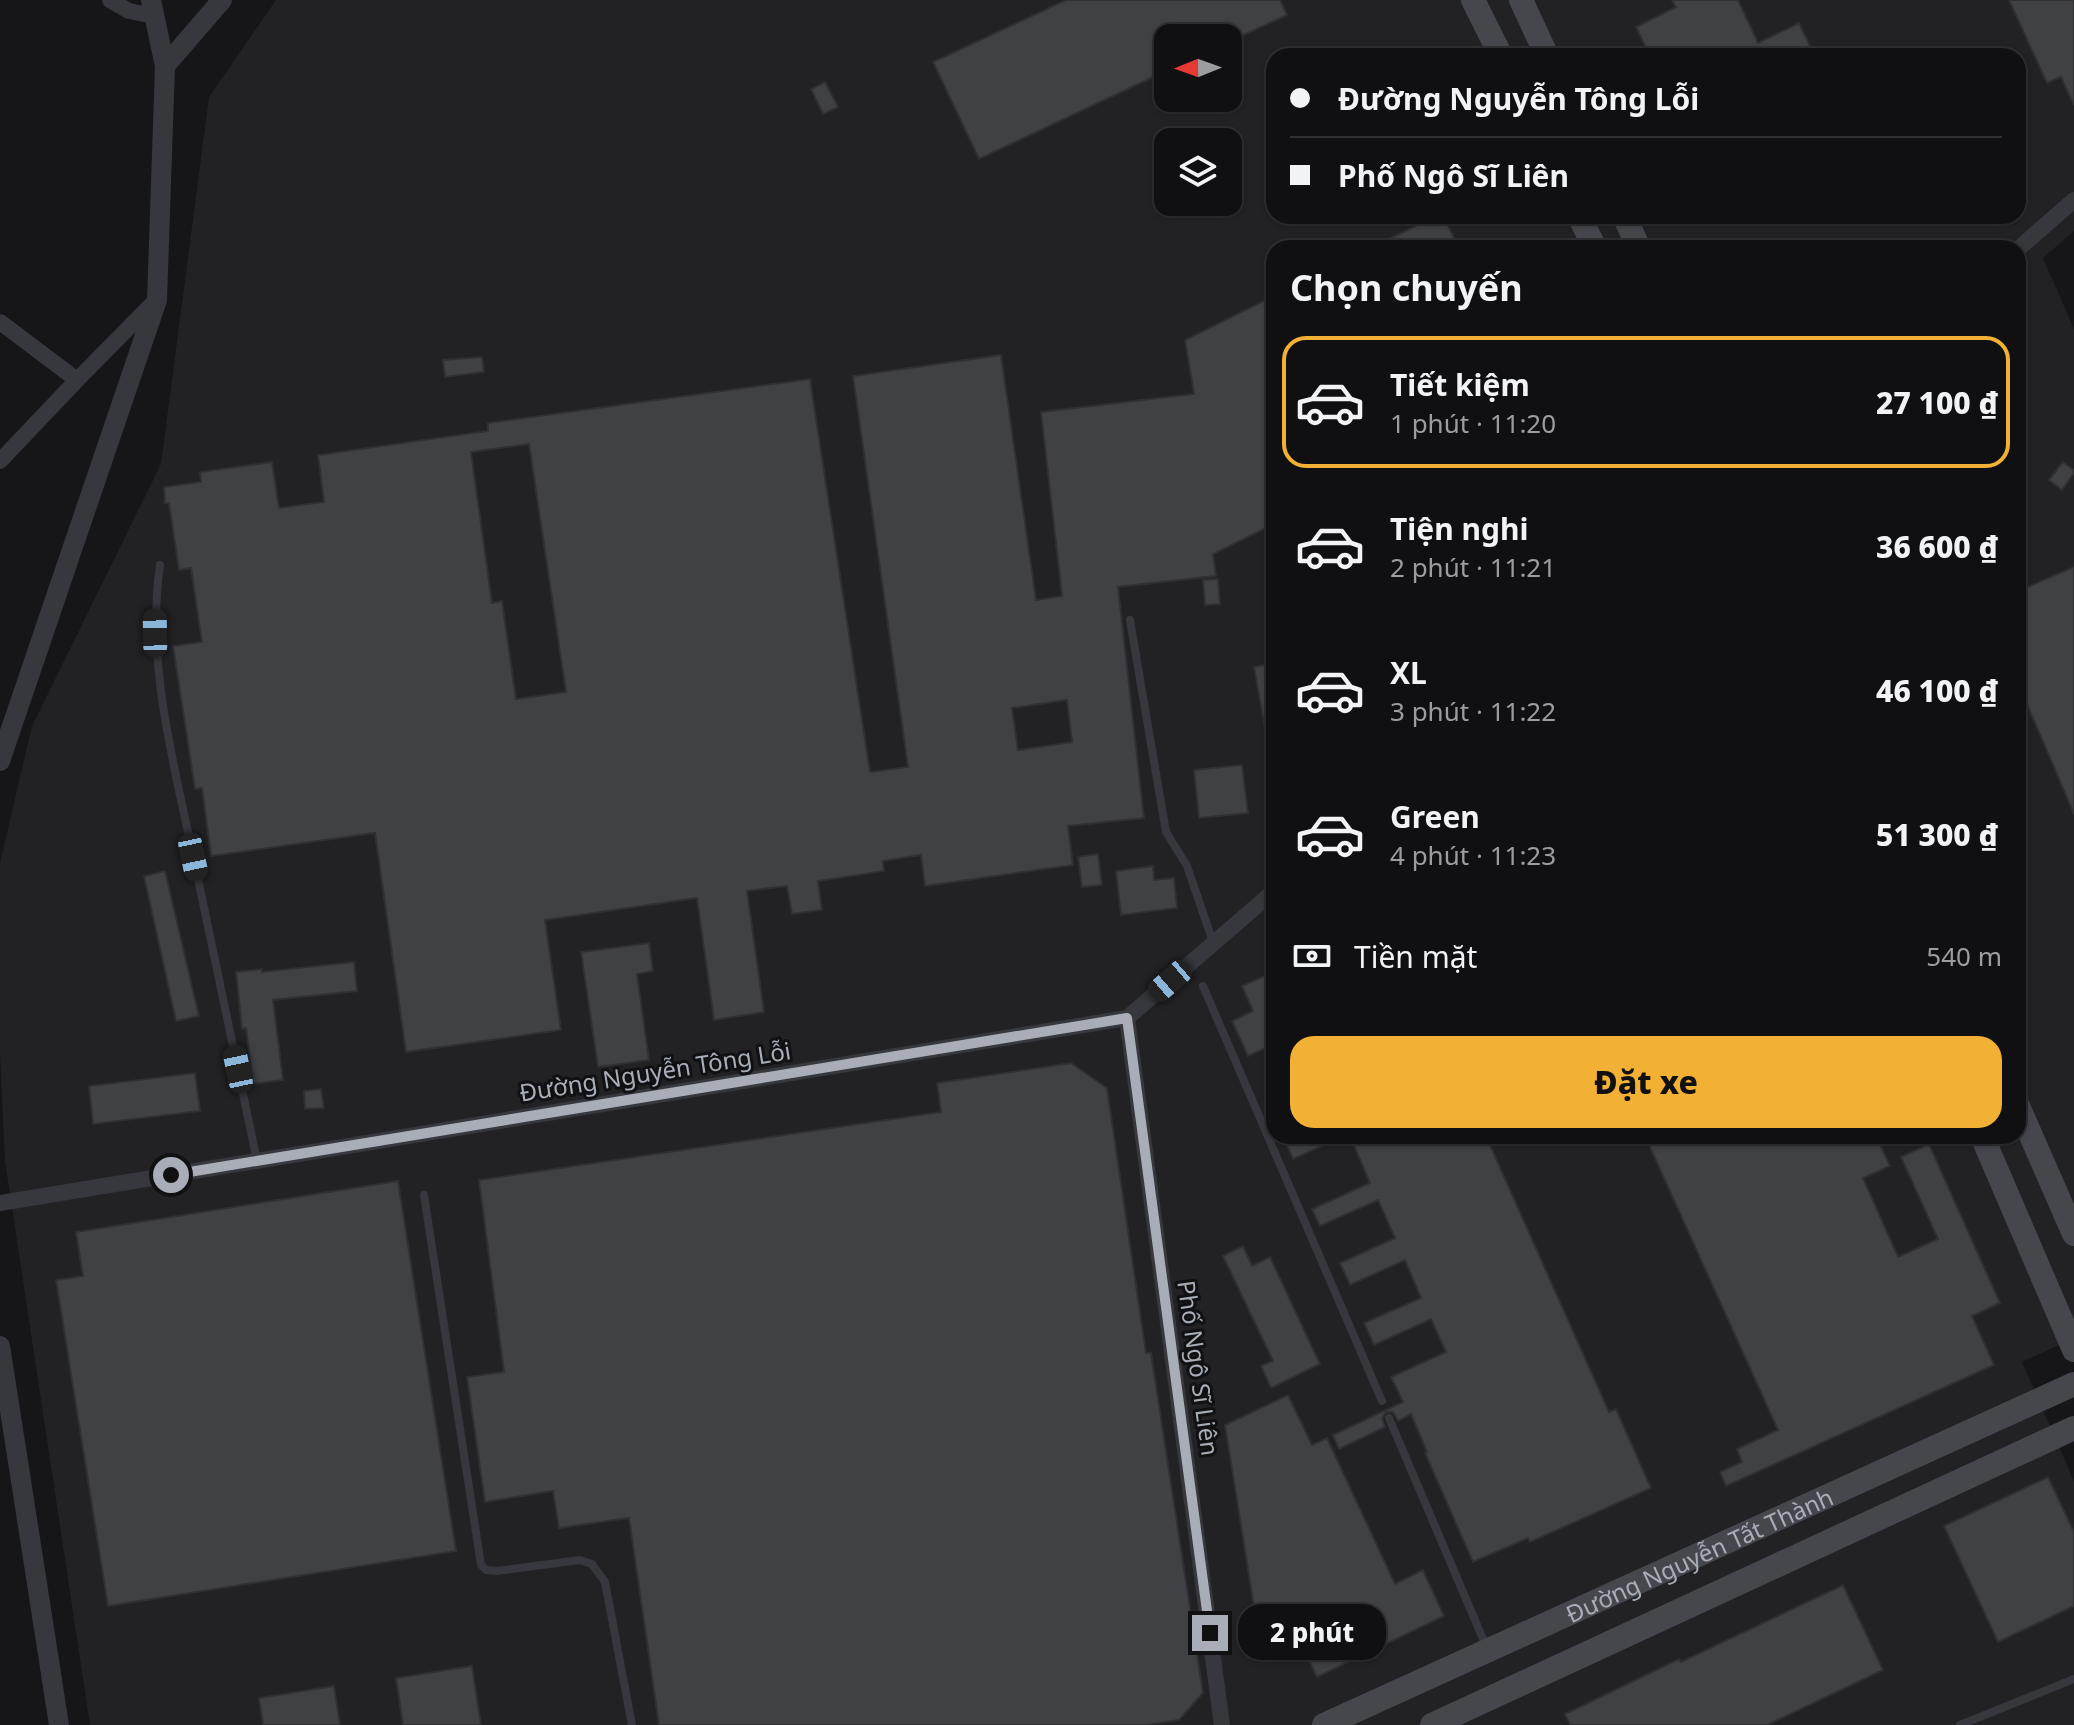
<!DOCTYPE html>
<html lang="vi">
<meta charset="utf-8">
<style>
:root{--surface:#101012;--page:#1e1e20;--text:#f1f3f6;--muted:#9c9d9f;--line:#303032;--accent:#f2b134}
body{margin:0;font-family:"Noto Sans",sans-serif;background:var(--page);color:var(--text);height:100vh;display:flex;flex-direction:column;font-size:30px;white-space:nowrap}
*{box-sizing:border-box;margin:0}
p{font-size:26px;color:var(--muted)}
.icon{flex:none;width:44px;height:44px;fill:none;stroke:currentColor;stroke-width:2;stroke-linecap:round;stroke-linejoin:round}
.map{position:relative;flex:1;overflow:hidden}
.side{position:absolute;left:1266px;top:240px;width:760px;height:904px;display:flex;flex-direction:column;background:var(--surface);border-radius:24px;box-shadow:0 2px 6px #0004,0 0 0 2px var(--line)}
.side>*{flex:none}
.banner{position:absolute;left:1266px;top:48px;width:760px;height:176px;border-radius:24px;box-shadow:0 2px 6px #0004,0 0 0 2px var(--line);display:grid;align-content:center;height:176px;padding:0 24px;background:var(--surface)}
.needle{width:52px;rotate:269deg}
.tools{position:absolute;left:1154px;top:24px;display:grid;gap:16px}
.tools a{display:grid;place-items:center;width:88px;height:88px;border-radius:16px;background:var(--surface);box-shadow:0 2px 6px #0004,0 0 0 2px var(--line);font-size:40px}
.end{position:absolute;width:36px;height:36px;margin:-18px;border:10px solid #a8adb8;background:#111;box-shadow:0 0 0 4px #111}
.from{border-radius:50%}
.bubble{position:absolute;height:56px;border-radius:24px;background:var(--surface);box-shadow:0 2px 6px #0004,0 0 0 2px var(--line);font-size:26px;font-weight:800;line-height:56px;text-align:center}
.car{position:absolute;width:24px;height:48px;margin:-24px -12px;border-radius:10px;box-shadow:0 0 6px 2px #0007;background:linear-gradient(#222 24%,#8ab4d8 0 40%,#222 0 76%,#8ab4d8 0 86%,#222 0)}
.banner b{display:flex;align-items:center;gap:28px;height:76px;font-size:30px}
.banner b+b{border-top:2px solid var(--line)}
.banner i{width:20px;height:20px;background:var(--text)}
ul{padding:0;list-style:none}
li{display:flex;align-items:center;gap:24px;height:132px;margin:0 16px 12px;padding:0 8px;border:4px solid transparent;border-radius:24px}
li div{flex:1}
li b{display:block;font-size:30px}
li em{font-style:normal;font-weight:800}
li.current{border-color:var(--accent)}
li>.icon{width:72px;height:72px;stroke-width:1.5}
h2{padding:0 24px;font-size:36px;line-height:96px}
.pay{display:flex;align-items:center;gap:20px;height:88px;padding:0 24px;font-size:30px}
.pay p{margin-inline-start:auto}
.primary-button{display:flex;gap:16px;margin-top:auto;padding:16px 24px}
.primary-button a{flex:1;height:92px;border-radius:24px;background:var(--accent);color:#111;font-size:32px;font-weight:800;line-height:92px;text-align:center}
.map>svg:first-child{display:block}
.built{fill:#222225;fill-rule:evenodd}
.building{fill:#404145;stroke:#303034;stroke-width:2;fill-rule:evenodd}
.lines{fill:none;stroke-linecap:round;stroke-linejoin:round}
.service{stroke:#37383d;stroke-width:8}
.minor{stroke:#37383d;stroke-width:16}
.tertiary{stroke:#37383d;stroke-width:20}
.secondary{stroke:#45474d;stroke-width:24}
.route{stroke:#a8adb8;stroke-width:10}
.labels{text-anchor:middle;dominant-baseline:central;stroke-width:6;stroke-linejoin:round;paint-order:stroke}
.street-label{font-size:24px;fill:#a8adb8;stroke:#111113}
</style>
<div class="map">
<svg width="2074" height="1725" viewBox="0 0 2074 1725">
<rect width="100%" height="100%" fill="#161618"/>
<path class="built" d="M 276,0 L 2074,0 L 2074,231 L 2043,258 L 2074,329 L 2074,1338 L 2022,1362 L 2074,1481 L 2074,1725 L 90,1725 L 5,1161 L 0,1053 L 0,863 L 32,726 L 161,464 L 209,97 ZM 1168,38 L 1228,38 L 1228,98 L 1168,98 ZM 1274,56 L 2018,56 L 2018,216 L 1274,216 ZM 1168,142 L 1228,142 L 1228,202 L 1168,202 ZM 1274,248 L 2018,248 L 2018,1136 L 1274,1136 Z"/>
<g class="building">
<polygon points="1066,0 1280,0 1287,15 1237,38 1168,38 1168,70 979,159 933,62"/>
<polygon points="1672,0 1738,0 1758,43 1799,23 1815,56 1650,56 1636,27 1676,7"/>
<polygon points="2009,0 2074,0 2074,105 2061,77 2047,83"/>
<polygon points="825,82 838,107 823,114 811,89"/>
<polygon points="1436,216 1443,216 1459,248 1371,248"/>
<path d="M 1274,296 L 1274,524 L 1213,554 L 1216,576 L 1118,587 L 1144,818 L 1068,826 L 1073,865 L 925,886 L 921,855 L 883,861 L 884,871 L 818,881 L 822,910 L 792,914 L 787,886 L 747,891 L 764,1012 L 714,1020 L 697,898 L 545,920 L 561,1030 L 406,1052 L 375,833 L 211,856 L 202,788 L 195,789 L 173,646 L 202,642 L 191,568 L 179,570 L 169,503 L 165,503 L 164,487 L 201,482 L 200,472 L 272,462 L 279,508 L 324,502 L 318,455 L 488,431 L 488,423 L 810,379 L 870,772 L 908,767 L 853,376 L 1001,355 L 1036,600 L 1062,596 L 1041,412 L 1194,394 L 1185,340 ZM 529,444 L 566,692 L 516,699 L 502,601 L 492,603 L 471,452 ZM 1067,700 L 1072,742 L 1018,750 L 1012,708 Z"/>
<polygon points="482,357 484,372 445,377 443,360"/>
<polygon points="2063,462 2074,470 2074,473 2062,490 2049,480"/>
<polygon points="2074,567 2074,814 2018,683 2018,591"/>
<polygon points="1218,579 1220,604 1205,605 1203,580"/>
<polygon points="1274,663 1274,733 1266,734 1254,667"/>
<polygon points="1242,765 1248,813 1199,818 1194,770"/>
<polygon points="1098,854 1102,885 1082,887 1078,857"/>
<polygon points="1153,866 1154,880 1174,878 1177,908 1121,915 1116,871"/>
<polygon points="165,871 199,1016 176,1021 144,876"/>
<polygon points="649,943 653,971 637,974 649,1060 598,1067 581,952"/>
<polygon points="354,962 357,991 273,1000 283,1080 253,1084 246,1028 242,1029 236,972 262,969 262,972"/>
<polygon points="1274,972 1274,1044 1248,1056 1232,1021 1253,1011 1242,986"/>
<polygon points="1071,1063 1107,1088 1146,1353 1151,1353 1203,1693 1179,1720 1146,1725 659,1725 629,1518 559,1528 553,1491 485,1502 467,1377 504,1372 479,1180 941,1112 937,1083"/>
<polygon points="195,1073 200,1111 93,1124 89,1086"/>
<polygon points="321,1089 324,1108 305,1109 304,1091"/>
<polygon points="1283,1136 1344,1136 1293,1159"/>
<polygon points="1350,1136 1486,1136 1609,1412 1616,1409 1651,1488 1530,1542 1528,1538 1473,1562 1425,1453 1427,1452 1411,1414 1398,1421 1393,1412 1386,1412 1382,1418 1385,1427 1339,1449 1333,1435 1403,1402 1391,1377 1446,1352 1431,1319 1374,1345 1364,1323 1421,1298 1405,1260 1350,1285 1340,1263 1395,1238 1378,1200 1320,1226 1312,1209 1370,1183"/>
<polygon points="1645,1136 1876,1136 1890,1166 1863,1178 1898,1257 1938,1239 1901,1157 1929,1144 2000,1303 1972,1316 1994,1365 1726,1486 1720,1472 1742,1462 1737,1449 1778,1430"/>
<polygon points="398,1181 456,1551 108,1606 56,1280 83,1276 76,1232"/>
<polygon points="1243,1246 1252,1266 1270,1257 1320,1364 1271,1388 1261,1366 1273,1361 1223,1256"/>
<polygon points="1288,1395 1312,1445 1327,1438 1395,1584 1423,1570 1444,1616 1317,1677 1286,1612 1257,1626 1225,1425"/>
<polygon points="2048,1477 2074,1532 2074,1606 1998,1642 1944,1526"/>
<polygon points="1843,1585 1883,1670 1767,1725 1570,1725 1565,1714 1679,1659 1681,1662"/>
<polygon points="472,1666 481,1725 403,1725 396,1678"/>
<polygon points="334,1686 340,1725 263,1725 259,1698"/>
</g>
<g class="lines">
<g class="service">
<path d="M 160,565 C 146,661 173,761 193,855 C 214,957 236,1059 257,1161"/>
<polyline points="1130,620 1166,832 1187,866 1213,942"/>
<polyline points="1203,986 1382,1401"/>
<polyline points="424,1195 481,1565 486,1570 496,1571 580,1560 592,1564 605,1582 632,1725"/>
<polyline points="1389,1418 1486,1646"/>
<polyline points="1960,1725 2074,1679"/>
</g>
<g class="minor">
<polyline points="110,0 129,11 154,16"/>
<polyline points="2018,249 2074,200"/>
<polyline points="0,322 77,380 154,302"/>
<polyline points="0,461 77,380"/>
<polyline points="1127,1018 1222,1725"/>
<polyline points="0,1203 1127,1018 1274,891"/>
</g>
<g class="tertiary">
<polyline points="165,66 222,0"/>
<polyline points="0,761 157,300 165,66 151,0"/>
<polyline points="0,1346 59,1725"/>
</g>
<g class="secondary">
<polyline points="1473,0 1501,56"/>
<polyline points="1521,0 1547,56"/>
<polyline points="1579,216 1595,248"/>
<polyline points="1624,216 1639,248"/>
<polyline points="2018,1106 2074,1234"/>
<polyline points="1982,1136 2074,1350"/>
<path id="s1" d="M 1324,1725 L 2074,1384"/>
<polyline points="1432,1725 2074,1428"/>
</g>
</g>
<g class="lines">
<polyline class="route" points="171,1175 1127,1018 1210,1633"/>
</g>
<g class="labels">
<g class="street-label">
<text transform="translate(655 1071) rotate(-9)">Đường Nguyễn Tông Lỗi</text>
<text transform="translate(1199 1368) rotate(82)">Phố Ngô Sĩ Liên</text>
<text stroke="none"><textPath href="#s1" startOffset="412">Đường Nguyễn Tất Thành</textPath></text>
</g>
</g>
</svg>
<div class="tools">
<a><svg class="needle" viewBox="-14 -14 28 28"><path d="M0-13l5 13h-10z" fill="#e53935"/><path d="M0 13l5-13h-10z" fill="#9c9d9f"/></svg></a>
<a><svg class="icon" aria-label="layers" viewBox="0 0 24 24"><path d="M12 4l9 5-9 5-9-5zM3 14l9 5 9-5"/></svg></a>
</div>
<i class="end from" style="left:171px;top:1175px"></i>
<i class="end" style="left:1210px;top:1633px"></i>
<div class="bubble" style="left:1238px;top:1604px;width:148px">2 phút</div>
<i class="car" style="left:155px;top:633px;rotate:359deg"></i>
<i class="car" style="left:193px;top:857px;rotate:168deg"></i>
<i class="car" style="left:1170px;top:981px;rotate:229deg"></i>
<i class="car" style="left:238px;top:1069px;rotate:348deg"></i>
<div class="banner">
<b><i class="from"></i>Đường Nguyễn Tông Lỗi</b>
<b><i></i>Phố Ngô Sĩ Liên</b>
</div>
<section class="side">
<h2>Chọn chuyến</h2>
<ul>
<li class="current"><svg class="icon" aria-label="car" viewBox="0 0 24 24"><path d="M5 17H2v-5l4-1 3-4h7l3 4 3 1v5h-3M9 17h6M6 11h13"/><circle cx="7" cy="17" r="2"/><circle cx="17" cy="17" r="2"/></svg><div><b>Tiết kiệm</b><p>1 phút · 11:20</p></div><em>27 100 ₫</em></li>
<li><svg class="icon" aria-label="car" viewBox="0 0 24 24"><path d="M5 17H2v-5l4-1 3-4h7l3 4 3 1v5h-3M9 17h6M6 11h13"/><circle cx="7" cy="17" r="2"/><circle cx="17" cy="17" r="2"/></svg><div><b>Tiện nghi</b><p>2 phút · 11:21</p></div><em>36 600 ₫</em></li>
<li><svg class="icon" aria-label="car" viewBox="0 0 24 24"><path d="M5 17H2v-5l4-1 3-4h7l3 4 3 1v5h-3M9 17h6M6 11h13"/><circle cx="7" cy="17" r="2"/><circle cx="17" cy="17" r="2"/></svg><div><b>XL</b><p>3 phút · 11:22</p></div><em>46 100 ₫</em></li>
<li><svg class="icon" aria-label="car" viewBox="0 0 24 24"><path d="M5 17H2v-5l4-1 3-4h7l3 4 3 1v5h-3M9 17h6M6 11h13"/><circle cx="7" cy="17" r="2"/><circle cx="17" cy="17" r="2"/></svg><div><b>Green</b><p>4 phút · 11:23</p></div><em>51 300 ₫</em></li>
</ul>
<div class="pay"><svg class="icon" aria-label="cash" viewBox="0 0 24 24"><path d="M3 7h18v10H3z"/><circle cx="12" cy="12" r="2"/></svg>Tiền mặt<p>540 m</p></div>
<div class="primary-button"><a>Đặt xe</a></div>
</section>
</div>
